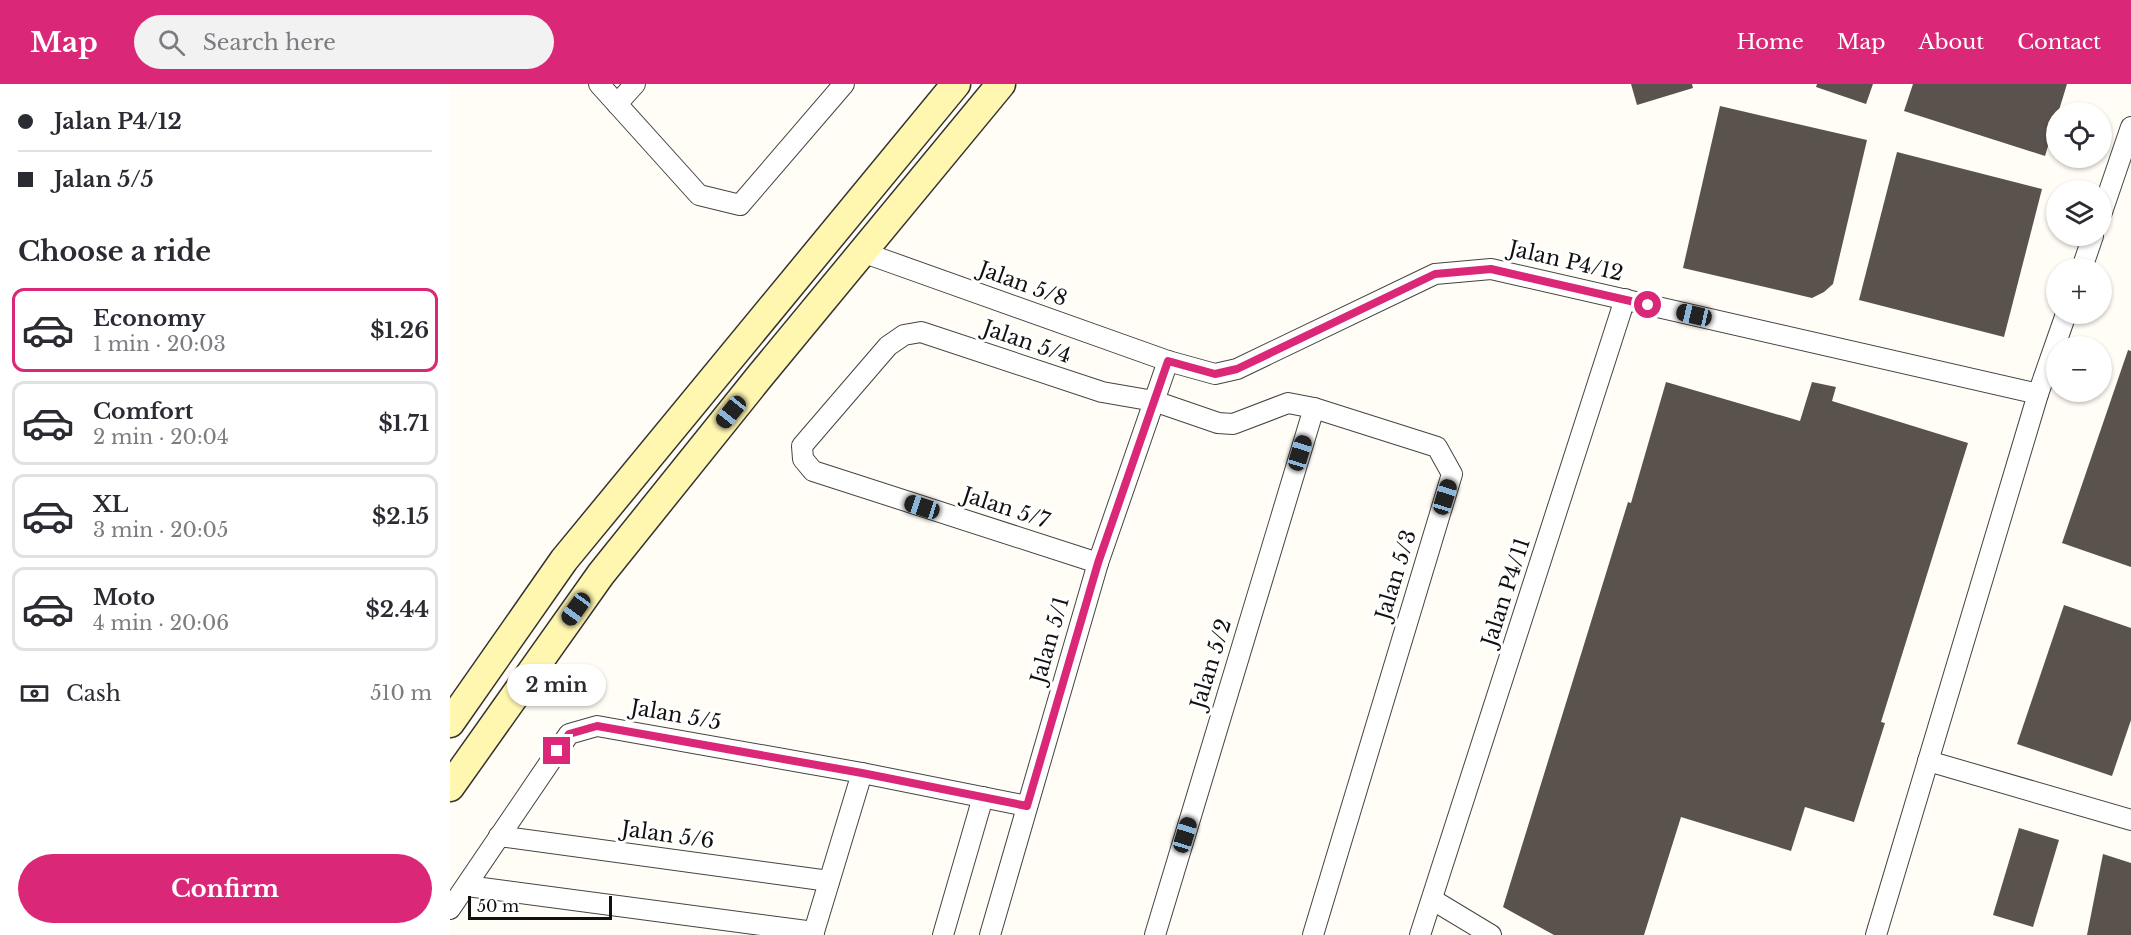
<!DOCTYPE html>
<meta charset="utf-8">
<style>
:root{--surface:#fff;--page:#f2f2f3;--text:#2b2b33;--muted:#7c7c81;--line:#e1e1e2;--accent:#db2777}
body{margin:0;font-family:"Libre Baskerville",serif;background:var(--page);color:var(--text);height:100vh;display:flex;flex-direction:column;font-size:22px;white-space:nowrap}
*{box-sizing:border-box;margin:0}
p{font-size:20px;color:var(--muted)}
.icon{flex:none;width:33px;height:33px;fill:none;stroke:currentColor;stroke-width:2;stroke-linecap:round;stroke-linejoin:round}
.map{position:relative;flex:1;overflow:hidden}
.details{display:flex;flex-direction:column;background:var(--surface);width:450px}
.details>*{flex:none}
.hud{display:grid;align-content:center;height:132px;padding:0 18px;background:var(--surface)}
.fabs{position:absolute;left:1596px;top:18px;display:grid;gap:12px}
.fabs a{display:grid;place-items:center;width:66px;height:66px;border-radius:50%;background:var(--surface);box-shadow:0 2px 4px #0004;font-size:30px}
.scale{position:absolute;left:18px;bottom:15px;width:144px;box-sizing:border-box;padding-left:6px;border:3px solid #111;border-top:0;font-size:16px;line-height:21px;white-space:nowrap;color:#111;-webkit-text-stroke:4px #fff;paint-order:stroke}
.end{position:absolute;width:27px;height:27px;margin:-14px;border:8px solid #db2777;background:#fff;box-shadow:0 0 0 3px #fff}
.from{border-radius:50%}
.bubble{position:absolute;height:42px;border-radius:21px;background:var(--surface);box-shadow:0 2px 4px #0004;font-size:20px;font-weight:700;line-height:42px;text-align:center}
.car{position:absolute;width:18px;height:36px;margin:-18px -9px;border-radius:8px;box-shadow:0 0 4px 2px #0007;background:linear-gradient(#222 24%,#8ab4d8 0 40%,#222 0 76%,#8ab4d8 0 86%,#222 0)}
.hud b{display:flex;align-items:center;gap:21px;height:57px;font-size:22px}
.hud b+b{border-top:2px solid var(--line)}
.hud i{width:15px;height:15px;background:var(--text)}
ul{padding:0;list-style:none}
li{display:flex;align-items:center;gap:18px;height:84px;margin:0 12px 9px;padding:0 6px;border:3px solid var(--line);border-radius:12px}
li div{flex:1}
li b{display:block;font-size:22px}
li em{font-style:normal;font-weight:700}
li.current{border-color:var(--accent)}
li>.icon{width:54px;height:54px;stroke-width:1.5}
h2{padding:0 18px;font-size:27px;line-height:72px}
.pay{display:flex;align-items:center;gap:15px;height:66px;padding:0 18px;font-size:22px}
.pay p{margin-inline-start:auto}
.button{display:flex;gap:12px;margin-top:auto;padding:12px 18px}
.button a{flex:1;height:69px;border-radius:36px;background:var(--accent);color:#fff;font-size:24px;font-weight:700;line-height:69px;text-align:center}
header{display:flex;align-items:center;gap:36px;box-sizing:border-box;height:84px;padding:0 30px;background:var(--accent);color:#fff}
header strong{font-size:28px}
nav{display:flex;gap:33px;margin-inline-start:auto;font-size:21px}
.search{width:420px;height:54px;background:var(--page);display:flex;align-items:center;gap:15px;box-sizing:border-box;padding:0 21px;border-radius:33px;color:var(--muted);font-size:22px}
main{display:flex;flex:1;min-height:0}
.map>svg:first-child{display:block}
.building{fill:#5a524d}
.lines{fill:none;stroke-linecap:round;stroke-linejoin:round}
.street-casing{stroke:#444;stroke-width:22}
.secondary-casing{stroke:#333;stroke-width:31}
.street{stroke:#fff;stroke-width:20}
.secondary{stroke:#fff6b0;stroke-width:28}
.route{stroke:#db2777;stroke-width:8}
.labels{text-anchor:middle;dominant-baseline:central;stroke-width:6;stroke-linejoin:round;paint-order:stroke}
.street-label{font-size:21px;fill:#111;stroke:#fff}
</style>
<header>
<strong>Map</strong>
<div class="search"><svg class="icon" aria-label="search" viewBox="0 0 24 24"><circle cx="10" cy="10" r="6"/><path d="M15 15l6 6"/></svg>Search here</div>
<nav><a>Home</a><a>Map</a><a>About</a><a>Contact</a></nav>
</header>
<main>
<section class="details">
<div class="hud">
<b><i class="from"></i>Jalan P4/12</b>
<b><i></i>Jalan 5/5</b>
</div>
<h2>Choose a ride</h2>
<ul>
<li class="current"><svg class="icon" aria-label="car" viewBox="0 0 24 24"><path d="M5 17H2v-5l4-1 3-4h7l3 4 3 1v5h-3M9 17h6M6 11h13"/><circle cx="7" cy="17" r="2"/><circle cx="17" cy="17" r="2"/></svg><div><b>Economy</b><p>1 min · 20:03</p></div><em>$1.26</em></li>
<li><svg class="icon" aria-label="car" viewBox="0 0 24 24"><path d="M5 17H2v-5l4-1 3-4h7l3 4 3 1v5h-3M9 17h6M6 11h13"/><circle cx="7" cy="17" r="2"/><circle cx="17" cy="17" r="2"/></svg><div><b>Comfort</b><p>2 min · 20:04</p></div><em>$1.71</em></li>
<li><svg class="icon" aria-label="car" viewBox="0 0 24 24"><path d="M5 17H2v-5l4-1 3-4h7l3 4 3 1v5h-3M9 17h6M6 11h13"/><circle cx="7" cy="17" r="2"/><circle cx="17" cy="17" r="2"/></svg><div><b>XL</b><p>3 min · 20:05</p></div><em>$2.15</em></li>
<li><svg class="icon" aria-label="car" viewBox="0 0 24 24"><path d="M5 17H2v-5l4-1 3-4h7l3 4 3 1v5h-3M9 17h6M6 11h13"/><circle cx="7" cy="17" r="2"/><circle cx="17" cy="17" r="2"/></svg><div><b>Moto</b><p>4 min · 20:06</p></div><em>$2.44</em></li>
</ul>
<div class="pay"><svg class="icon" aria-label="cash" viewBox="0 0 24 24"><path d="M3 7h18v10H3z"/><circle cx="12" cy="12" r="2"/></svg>Cash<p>510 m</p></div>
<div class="button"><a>Confirm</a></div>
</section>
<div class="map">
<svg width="1681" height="851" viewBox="0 0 1681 851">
<rect width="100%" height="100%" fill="#fffdf5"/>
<g class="building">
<polygon points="1181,0 1242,0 1243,4 1187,21"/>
<polygon points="1367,0 1423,0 1416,20 1366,3"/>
<polygon points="1463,0 1617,0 1595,72 1454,27"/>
<polygon points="1270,22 1417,56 1383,200 1374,208 1362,214 1233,184"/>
<polygon points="1447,68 1592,105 1554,253 1409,216"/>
<polygon points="1678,266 1681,267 1681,483 1612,459"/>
<polygon points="1216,298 1350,337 1362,298 1386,303 1382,317 1518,359 1431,638 1435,639 1404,738 1355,723 1341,767 1231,733 1194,851 1104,851 1053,823 1178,418 1181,419"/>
<polygon points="1614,521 1681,544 1681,636 1662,692 1567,660"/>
<polygon points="1569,744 1609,756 1583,843 1543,831"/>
<polygon points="1653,770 1681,779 1681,851 1637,851"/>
</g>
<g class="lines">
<defs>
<g id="street">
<polyline points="149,0 249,111 290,121 394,0"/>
<polyline points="167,20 185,0"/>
<polyline points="1652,128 1681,43"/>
<polyline points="412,168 718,277 765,290 787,285 985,190 1041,185 1588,310"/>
<polyline points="1632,184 1643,152"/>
<polyline points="648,479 363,387 353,375 352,362 438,262 454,251 471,248 652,308 704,317 768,339 783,340 838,319 864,324 987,363 1002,390 863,851"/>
<polyline points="1478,677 1681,736"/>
<polyline points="49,752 379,797"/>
<polyline points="17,802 364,848"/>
<polyline points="983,816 1041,851"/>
<polyline points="0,825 119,650 147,642 412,689 577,722"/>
<polyline points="363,851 412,689"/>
<polyline points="493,851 533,713"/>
<polyline points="540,851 648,479 718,277"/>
<polyline points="705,851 864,324"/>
<polyline points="970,851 1175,215"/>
<polyline points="1426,851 1588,310 1616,230"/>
</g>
<g id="secondary">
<polyline points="0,639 114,476 506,0"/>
<polyline points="0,703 151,490 310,292 551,0"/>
</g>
</defs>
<use href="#street" class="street-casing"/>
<use href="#secondary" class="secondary-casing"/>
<use href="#street" class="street"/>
<use href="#secondary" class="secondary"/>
</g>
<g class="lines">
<polyline class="route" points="107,667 119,650 147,642 412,689 577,722 648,479 718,277 765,290 787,285 985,190 1041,185 1198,221"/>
</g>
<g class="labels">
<g class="street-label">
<text transform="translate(1116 177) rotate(13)">Jalan P4/12</text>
<text transform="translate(573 200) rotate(20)">Jalan 5/8</text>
<text transform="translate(577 258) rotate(19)">Jalan 5/4</text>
<text transform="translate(556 424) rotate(18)">Jalan 5/7</text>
<text transform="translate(946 491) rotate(-73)">Jalan 5/3</text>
<text transform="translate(1056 508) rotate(-72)">Jalan P4/11</text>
<text transform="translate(600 556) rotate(-74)">Jalan 5/1</text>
<text transform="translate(761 580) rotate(-73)">Jalan 5/2</text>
<text transform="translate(226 631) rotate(10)">Jalan 5/5</text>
<text transform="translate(218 751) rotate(8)">Jalan 5/6</text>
</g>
</g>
</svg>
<div class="fabs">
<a><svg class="icon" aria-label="locate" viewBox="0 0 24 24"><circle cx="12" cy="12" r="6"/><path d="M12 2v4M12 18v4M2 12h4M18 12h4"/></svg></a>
<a><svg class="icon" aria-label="layers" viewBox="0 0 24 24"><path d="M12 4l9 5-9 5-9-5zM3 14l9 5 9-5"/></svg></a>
<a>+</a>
<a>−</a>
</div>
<div class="scale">50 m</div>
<i class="end from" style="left:1198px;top:221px"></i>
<i class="end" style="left:107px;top:667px"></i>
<div class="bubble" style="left:57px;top:580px;width:99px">2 min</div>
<i class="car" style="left:1244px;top:231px;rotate:283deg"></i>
<i class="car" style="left:281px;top:328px;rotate:219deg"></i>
<i class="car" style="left:850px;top:369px;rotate:17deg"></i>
<i class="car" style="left:995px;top:413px;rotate:17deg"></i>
<i class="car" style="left:472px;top:423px;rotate:288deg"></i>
<i class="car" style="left:126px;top:525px;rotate:216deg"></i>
<i class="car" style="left:735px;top:751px;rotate:17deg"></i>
</div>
</main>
